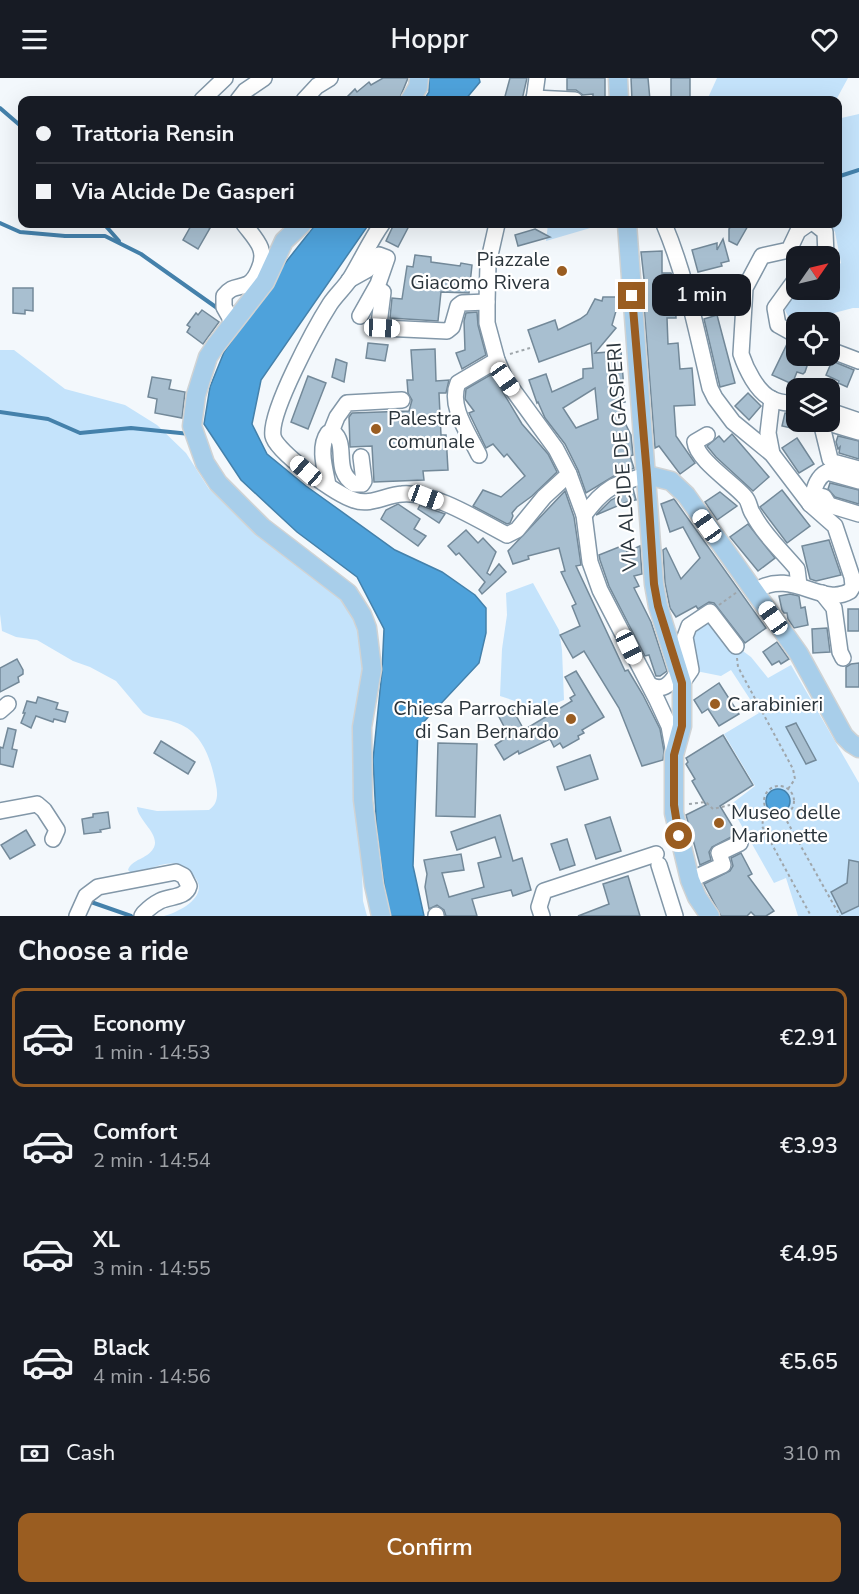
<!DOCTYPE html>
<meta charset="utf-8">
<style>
:root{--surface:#171b24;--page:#242831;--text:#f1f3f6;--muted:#9ea1a6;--line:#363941;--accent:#9a5d21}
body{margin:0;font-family:"Nunito Sans",sans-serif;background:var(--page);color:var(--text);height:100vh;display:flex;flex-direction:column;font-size:22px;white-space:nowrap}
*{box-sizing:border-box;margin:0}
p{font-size:20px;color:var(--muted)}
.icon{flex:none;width:33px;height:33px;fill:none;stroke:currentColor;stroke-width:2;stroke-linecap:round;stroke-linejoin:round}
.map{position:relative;height:838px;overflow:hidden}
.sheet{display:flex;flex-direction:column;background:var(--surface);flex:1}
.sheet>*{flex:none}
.banner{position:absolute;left:18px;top:18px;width:824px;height:132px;border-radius:12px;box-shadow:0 6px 24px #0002;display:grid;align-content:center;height:132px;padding:0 18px;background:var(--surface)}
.needle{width:39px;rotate:56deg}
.controls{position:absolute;left:786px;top:168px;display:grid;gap:12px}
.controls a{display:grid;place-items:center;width:54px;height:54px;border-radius:12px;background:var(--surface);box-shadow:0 6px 24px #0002;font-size:30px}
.end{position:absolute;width:27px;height:27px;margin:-14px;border:8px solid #9a5d21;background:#fff;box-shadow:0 0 0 3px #fff}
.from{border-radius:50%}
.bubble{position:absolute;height:42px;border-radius:12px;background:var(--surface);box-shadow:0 6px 24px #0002;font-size:20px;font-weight:600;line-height:42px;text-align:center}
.car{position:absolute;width:18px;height:36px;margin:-18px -9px;border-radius:8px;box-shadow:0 0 4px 2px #0007;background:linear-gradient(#fff 24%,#345 0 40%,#fff 0 76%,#345 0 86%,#fff 0)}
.banner b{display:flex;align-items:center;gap:21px;height:57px;font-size:22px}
.banner b+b{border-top:2px solid var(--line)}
.banner i{width:15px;height:15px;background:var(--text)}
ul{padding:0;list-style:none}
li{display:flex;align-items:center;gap:18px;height:99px;margin:0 12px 9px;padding:0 6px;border:3px solid transparent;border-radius:12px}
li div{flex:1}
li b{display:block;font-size:22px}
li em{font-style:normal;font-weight:600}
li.selected{border-color:var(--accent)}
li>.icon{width:54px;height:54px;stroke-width:1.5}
h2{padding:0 18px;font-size:27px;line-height:72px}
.pay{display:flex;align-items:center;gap:15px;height:66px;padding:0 18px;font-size:22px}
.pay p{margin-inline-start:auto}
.action{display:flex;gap:12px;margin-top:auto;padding:12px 18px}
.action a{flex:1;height:69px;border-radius:12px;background:var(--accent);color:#fff;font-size:24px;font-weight:600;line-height:69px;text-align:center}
header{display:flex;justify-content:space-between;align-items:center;height:78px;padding:0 18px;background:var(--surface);font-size:27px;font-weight:600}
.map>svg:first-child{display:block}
.green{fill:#c4e3fb}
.water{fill:#4ea2db;stroke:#4481ab;stroke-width:1.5}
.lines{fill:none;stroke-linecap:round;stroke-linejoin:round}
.stream{stroke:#4481ab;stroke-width:4}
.building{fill:#a8bfd0;stroke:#738999;stroke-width:1.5;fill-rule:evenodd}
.minor-casing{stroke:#8297a8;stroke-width:18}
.major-casing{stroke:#d0d3d4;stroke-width:21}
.path{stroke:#9fa6ab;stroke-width:2;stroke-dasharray:3 3;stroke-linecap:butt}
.minor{stroke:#fff;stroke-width:15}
.major{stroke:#a8ceea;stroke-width:18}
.route{stroke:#9a5d21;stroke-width:8}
.poi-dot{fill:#9a5d21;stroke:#fff;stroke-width:2}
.labels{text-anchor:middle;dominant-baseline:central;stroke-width:4.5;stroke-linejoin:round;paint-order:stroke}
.poi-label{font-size:20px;fill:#2b353c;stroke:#fff;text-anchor:start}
.street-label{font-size:20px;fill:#2b353c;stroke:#fff}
</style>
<header><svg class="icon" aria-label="menu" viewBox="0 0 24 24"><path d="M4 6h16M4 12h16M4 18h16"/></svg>Hoppr<svg class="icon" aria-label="heart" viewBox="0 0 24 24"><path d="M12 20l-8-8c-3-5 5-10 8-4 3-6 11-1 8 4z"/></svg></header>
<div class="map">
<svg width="859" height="838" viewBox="0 0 859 838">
<rect width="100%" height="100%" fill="#f3f8fc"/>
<g class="green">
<polygon points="717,0 848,0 836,22 707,22"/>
<polygon points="859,36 859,230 853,230 792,246 785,232 791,217 797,212 830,212 830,194 841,185 835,154 830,146 837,146 837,41"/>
<polygon points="548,146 604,146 546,163"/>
<path d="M 0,272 L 14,272 L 65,311 L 125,327 L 157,347 L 186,375 L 209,411 L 268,461 L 347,523 L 356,546 L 363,584 L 357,639 L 363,823 L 367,838 L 164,838 C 180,834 212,817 193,797 C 189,792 184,788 178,786 C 162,783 146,794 131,795 L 128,792 C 132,781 147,781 153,771 C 162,757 138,743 137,729 L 157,733 L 209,732 C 218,726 218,716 216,707 C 211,681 202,652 174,644 C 164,640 152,641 143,635 L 116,603 L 90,589 L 73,583 L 37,562 L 16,559 L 2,553 L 0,536 Z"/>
<polygon points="533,505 559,552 562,572 564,622 532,634 524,633 518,624 500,618 502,571 507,537 506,515"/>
<polygon points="710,534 736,568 751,579 768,600 791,587 859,705 859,838 798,838 786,800 774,805 730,727 755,708 724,656 759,635 731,592 721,598 691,592 689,548"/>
</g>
<g class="water">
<polygon points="429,0 479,0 480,4 465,22 424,22 429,14"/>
<polygon points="316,146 369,146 261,302 252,346 267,376 306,408 395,472 442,494 475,517 486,530 486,555 479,585 418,650 413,788 424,838 389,838 377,757 373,682 382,593 384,551 357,499 297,454 241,402 204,346 210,309 224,274 282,189"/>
<circle cx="778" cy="723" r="12"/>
</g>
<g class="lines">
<g class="stream">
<polyline points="0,30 22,49"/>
<polyline points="837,99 859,92"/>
<polyline points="0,145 20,154 65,158 105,158 141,176 220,232"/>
<polyline points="104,146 119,163"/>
<polyline points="0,334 48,341 80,355 131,350 190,356"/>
<polyline points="91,824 131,838"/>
</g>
</g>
<g class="building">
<polygon points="383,0 408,0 399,22 344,22 355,11 357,14 369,4 371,7"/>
<polygon points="510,0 527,0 522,22 504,22"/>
<polygon points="567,0 605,0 605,19 593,19 593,16 583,17 576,12 567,12"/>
<polygon points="631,0 648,0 650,22 632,22"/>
<rect x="671" y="0" width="19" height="22"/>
<polygon points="192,146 201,146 210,150 198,171 183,162"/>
<polygon points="394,146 410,146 398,169 386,163"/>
<polygon points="732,146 749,146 737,167 729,163 729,151"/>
<polygon points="535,151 550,159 518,168 515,157"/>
<polygon points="723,161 729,183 721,185 722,188 698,194 692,172 717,165 717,172"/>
<polygon points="662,173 662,195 671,195 677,215 675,215 676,240 667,240 668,266 678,265 680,291 692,290 695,327 674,328 676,358 695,385 680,396 659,368 655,370 644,228 647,228 641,174"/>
<polygon points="415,177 431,179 431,184 460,188 461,185 472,187 469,215 441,214 438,243 390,240 392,220 402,221 407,188 413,189"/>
<polygon points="13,210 33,210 33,233 25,232 25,236 13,235"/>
<path d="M 603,219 L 620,219 L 612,247 L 616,250 L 595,275 L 621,273 L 625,324 L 615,325 L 631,357 L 633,377 L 630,378 L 634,390 L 614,398 L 586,415 L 578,392 L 565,366 L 545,340 L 538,324 L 537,325 L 529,302 L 546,296 L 552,314 L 583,300 L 583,291 L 593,290 L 591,265 L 539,284 L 528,252 L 555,242 L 558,252 L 580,241 L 587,236 L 595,221 L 602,223 ZM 595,310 L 598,341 L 576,350 L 563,330 Z"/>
<polygon points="202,232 219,244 203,266 187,254 190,249 187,247 196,235 198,237"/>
<polygon points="477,234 478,247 486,277 462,291 456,275 465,272 464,243 466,235"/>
<polygon points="717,237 735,305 720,309 704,241"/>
<polygon points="788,264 796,267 796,278 805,278 803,282 808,285 805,294 803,296 797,294 792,306 772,297"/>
<polygon points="368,265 388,267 385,283 366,280"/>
<polygon points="435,271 436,303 449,302 446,315 439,315 441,357 446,357 448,392 423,393 424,402 374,404 372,368 350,369 349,339 352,335 409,333 412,322 408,315 407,302 413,302 411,272"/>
<polygon points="336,281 347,285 344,304 332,299"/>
<polygon points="832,283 854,292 847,309 838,305 839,303 826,297"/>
<polygon points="492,296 522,346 548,376 557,394 532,418 517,429 512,435 513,438 510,445 507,446 473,428 483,412 501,419 525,398 507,376 504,379 493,366 486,370 469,335 474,333 465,321 466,311"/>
<polygon points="308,298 326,305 308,351 291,344"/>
<polygon points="152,299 171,302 169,311 185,314 182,340 155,335 157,321 148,319"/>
<polygon points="748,315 761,328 749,342 735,328"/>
<polygon points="785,335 796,336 796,351 782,348"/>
<polygon points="732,356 769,399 753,413 716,379 707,368 719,358 724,364"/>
<polygon points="838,358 859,363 859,381 839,375 840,369 838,371 836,364"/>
<polygon points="797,360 814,386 799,395 782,370"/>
<polygon points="830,405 859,412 859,426 835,419 828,411"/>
<polygon points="633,411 636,422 629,423 596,437 611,422"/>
<polygon points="782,412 810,448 787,465 760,429"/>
<polygon points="565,413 574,439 581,487 576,488 625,593 628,592 643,617 660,651 664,673 663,682 642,688 619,630 584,573 573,580 560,557 580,548 572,528 576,526 561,494 565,493 559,470 528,478 529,481 513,486 508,473"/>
<polygon points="720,414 737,428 717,442 705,424"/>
<polygon points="674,421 766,550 745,565 714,525 709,524 698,531 696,528 676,539 670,530 665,505 663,472 666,470 681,501 700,480 683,449 670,454 661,426"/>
<polygon points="398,426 420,441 414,451 426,458 418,468 381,441 386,432"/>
<polygon points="420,427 425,429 445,436 439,445 418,431"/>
<polygon points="748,446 775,480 758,493 730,459"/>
<polygon points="466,452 478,465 483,460 496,474 487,495 490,497 499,486 506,494 482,516 479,512 485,504 459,475 456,477 448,468"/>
<polygon points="829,462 841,497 816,503 810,501 802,468"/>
<polygon points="624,467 627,474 640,468 642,496 634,498 639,508 634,510 651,544 667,593 660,598 656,598 649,577 645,578 609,508 600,482 599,477"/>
<polygon points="790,516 799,518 801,530 805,529 808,547 794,550 788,541 787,535 784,535 782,532 779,518"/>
<rect x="848" y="531" width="11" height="22"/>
<polygon points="827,550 830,574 813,575 812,551"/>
<polygon points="777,564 789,581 781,586 779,583 772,587 763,574"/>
<polygon points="17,581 23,592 23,596 18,599 19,604 0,614 0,590"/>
<polygon points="859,585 859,609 846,609 846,589 851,586"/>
<polygon points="576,593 604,639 582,652 584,655 578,658 579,661 563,670 560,665 554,669 550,661 519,676 518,673 504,682 495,667 509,658 498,637 512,630 524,652 572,623 570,620 575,617 565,599"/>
<polygon points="719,605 739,636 719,648 708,631 702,635 694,622"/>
<polygon points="38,619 58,625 56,631 68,634 65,644 54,641 53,644 36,638 31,650 21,645 25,635 23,635 27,623 36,625"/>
<polygon points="796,645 816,682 806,686 786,649"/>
<polygon points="8,650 16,652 12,671 17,672 13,689 0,686 0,669 3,670"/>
<polygon points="723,657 753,707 720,728 737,756 712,769 709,774 711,782 700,787 686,737 706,727 692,703 695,701 686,686 688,684 686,680"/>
<polygon points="161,663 195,684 188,696 154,675"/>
<polygon points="438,665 477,666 475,739 436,738"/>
<polygon points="590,677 598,701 565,712 557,689"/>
<polygon points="108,734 110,750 100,752 101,754 84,756 82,741 93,739 93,736"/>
<polygon points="500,737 513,783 522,780 531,812 513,818 511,812 472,821 477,838 446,838 444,832 437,827 429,831 425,809 427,796 424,782 461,776 464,792 442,795 449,819 484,809 478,785 501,779 495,759 457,772 451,754"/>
<polygon points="610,739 621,773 596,781 585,747"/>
<polygon points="26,752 35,767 10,781 1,767"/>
<polygon points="567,761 575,787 560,792 551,766"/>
<polygon points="741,775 752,796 748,798 774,833 766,838 755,838 751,834 747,838 721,838 704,806 730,793 733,788 731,780"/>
<polygon points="849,782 859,784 859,828 842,836 831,814 847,805"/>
<polygon points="628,798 640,838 578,838 609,826 603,806"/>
</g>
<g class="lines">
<defs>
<g id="minor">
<polyline points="534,20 575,22"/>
<polyline points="202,22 225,0"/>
<polyline points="238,22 245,13 264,0"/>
<polyline points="304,22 317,8 330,0"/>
<polyline points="534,22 537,0"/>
<path d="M 382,146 C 370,163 361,183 350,201 C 344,210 336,217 330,226 C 316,248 269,334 273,358 C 276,374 337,417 354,422 C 370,428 386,417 402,416 C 433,413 480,443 507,457 L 517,452 L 544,419 L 569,396"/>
<polyline points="497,146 488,186 487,224 487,245 497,282 505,301 556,371 569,396 584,437 590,484 600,512 657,622 669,648 674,676"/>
<path d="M 664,146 C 686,198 697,255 710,310 L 715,320 L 733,344 L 772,376 L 810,426 L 835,448 L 852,499 L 853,508 L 850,513 C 822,530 792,489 755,513"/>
<polyline points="815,146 825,154 826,178"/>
<polyline points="796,201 775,230 778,247 796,257"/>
<polyline points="349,202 367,192 379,177 387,180 378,206 360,238"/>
<polyline points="383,214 379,246 382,250 447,253 452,249 458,228 462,225 487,224"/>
<path d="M 233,245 L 224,229 L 224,218 C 233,207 237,211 248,206 C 253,203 257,196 259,191 C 268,171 255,161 244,146"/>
<polyline points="830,272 859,283"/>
<path d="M 796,326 C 789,325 779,325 772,321 C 757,314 746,291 741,276 L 745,210 L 762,178 L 789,172 L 798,153 L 808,146"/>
<polyline points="830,333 859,343"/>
<polyline points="821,344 830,381 833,384 859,391"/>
<polyline points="821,347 832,346 859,354"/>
<polyline points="331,354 337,339 347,325 402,322"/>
<path d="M 707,357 L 695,364 C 697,382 733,405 745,419 C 750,424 749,431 753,436 C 764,457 782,473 797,491 L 799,507"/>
<polyline points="772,376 768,355 772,321"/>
<path d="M 479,377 C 469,356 448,328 458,305 L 497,282"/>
<path d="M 328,407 C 325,391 318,369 328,355 L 333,354 C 349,367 332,392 354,406 L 362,406 L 364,403 L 361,379"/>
<path d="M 810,426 C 814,414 815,400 827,394 L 859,403"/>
<polyline points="810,426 820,418 824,419 829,427 859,436"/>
<path d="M 584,437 C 605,409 614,406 647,397"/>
<polyline points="822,515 834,530 840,574 843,580"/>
<polyline points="682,605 691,592 685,559 689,548 710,534 736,568"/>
<path d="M 650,607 C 664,615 672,604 678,593"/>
<polyline points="0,633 8,626"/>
<polyline points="0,733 37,726 44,732 57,752 53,761"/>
<polyline points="659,787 675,838"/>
<polyline points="690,802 723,787 719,775 740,765"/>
<polyline points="436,837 436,838"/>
<path d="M 77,838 L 86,818 L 98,809 L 176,794 L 184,798 L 189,808 C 186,820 170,818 160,823 C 154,826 149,830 144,835 L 142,838"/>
<polyline points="542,838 539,829 544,813 656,776"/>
</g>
<g id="major">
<polyline points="618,0 619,22"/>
<polyline points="410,22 418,9 419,0"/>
<polyline points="302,146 284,163 265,204 216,267 208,279 196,317 192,348 205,385 218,405 262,449 348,515 362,537 367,550 372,591 362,649 363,722 374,807 381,838"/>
<polyline points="627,146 654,506 658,528 682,605 682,648 674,677 674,735 690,802 697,819 710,838"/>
<polyline points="647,397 671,403 686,417 799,576 844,658 851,665 859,670"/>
</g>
</defs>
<use href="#minor" class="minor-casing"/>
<use href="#major" class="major-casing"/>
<g class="path">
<polyline points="510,276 530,270"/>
<polyline points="719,527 737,514"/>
<polyline points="737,580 738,589 793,691 795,701 788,711"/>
<circle cx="779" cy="723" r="15"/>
<polyline points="689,726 706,724 713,731 730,727"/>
<polyline points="765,731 762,748 811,838"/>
<polyline points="784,738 840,838"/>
</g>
<use href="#minor" class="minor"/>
<use href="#major" class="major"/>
</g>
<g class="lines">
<polyline class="route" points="632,218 647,397 654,506 658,528 682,605 682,648 674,677 674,727 679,758"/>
</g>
<g class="poi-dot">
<circle cx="562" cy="193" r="6"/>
<circle cx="376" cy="351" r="6"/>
<circle cx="715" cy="626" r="6"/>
<circle cx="571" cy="641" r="6"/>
<circle cx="719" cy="745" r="6"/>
</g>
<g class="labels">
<g class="poi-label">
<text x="550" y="181" text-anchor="end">Piazzale<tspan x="550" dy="23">Giacomo Rivera</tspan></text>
<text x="388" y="340">Palestra<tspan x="388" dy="23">comunale</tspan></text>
<text x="727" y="626">Carabinieri</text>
<text x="559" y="630" text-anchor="end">Chiesa Parrochiale<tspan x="559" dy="23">di San Bernardo</tspan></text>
<text x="731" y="734">Museo delle<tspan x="731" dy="23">Marionette</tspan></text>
</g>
<g class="street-label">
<text transform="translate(622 379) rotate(-94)">VIA ALCIDE DE GASPERI</text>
</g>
</g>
</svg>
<div class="controls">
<a><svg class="needle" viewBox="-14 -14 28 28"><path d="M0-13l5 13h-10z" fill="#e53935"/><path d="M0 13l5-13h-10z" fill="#9ea1a6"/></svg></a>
<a><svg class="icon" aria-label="locate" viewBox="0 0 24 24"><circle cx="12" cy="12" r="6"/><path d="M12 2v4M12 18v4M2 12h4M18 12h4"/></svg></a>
<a><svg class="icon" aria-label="layers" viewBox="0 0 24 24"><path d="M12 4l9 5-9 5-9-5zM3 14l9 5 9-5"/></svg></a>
</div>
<i class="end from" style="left:679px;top:758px"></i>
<i class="end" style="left:632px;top:218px"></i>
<div class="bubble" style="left:652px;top:196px;width:99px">1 min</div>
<i class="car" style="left:382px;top:250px;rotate:93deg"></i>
<i class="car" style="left:505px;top:301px;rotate:145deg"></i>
<i class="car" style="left:306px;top:393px;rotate:311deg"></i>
<i class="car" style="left:426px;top:419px;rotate:110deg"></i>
<i class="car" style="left:707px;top:448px;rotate:325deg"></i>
<i class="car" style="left:773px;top:540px;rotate:325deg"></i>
<i class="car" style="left:629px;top:569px;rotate:154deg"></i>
<div class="banner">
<b><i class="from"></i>Trattoria Rensin</b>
<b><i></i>Via Alcide De Gasperi</b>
</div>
</div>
<section class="sheet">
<h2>Choose a ride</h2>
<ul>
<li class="selected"><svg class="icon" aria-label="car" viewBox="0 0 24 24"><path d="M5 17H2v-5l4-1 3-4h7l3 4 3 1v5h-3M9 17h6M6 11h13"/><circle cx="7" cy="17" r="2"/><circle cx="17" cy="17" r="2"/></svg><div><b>Economy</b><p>1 min · 14:53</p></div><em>€2.91</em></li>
<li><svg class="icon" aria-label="car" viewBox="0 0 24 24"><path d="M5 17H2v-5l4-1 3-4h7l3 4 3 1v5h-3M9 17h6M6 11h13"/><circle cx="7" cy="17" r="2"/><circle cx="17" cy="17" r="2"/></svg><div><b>Comfort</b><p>2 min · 14:54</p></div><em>€3.93</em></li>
<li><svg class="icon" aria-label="car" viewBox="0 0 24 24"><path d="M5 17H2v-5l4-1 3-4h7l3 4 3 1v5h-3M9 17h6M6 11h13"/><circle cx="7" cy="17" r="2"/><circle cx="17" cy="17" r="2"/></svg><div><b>XL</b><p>3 min · 14:55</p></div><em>€4.95</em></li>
<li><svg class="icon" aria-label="car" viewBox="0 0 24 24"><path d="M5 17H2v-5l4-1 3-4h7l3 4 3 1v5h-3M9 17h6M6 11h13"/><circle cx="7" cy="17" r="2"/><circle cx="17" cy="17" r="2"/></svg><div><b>Black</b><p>4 min · 14:56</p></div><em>€5.65</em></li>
</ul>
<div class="pay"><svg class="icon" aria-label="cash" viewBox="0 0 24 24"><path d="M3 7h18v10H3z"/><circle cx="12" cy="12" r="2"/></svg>Cash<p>310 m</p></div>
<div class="action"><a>Confirm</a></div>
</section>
